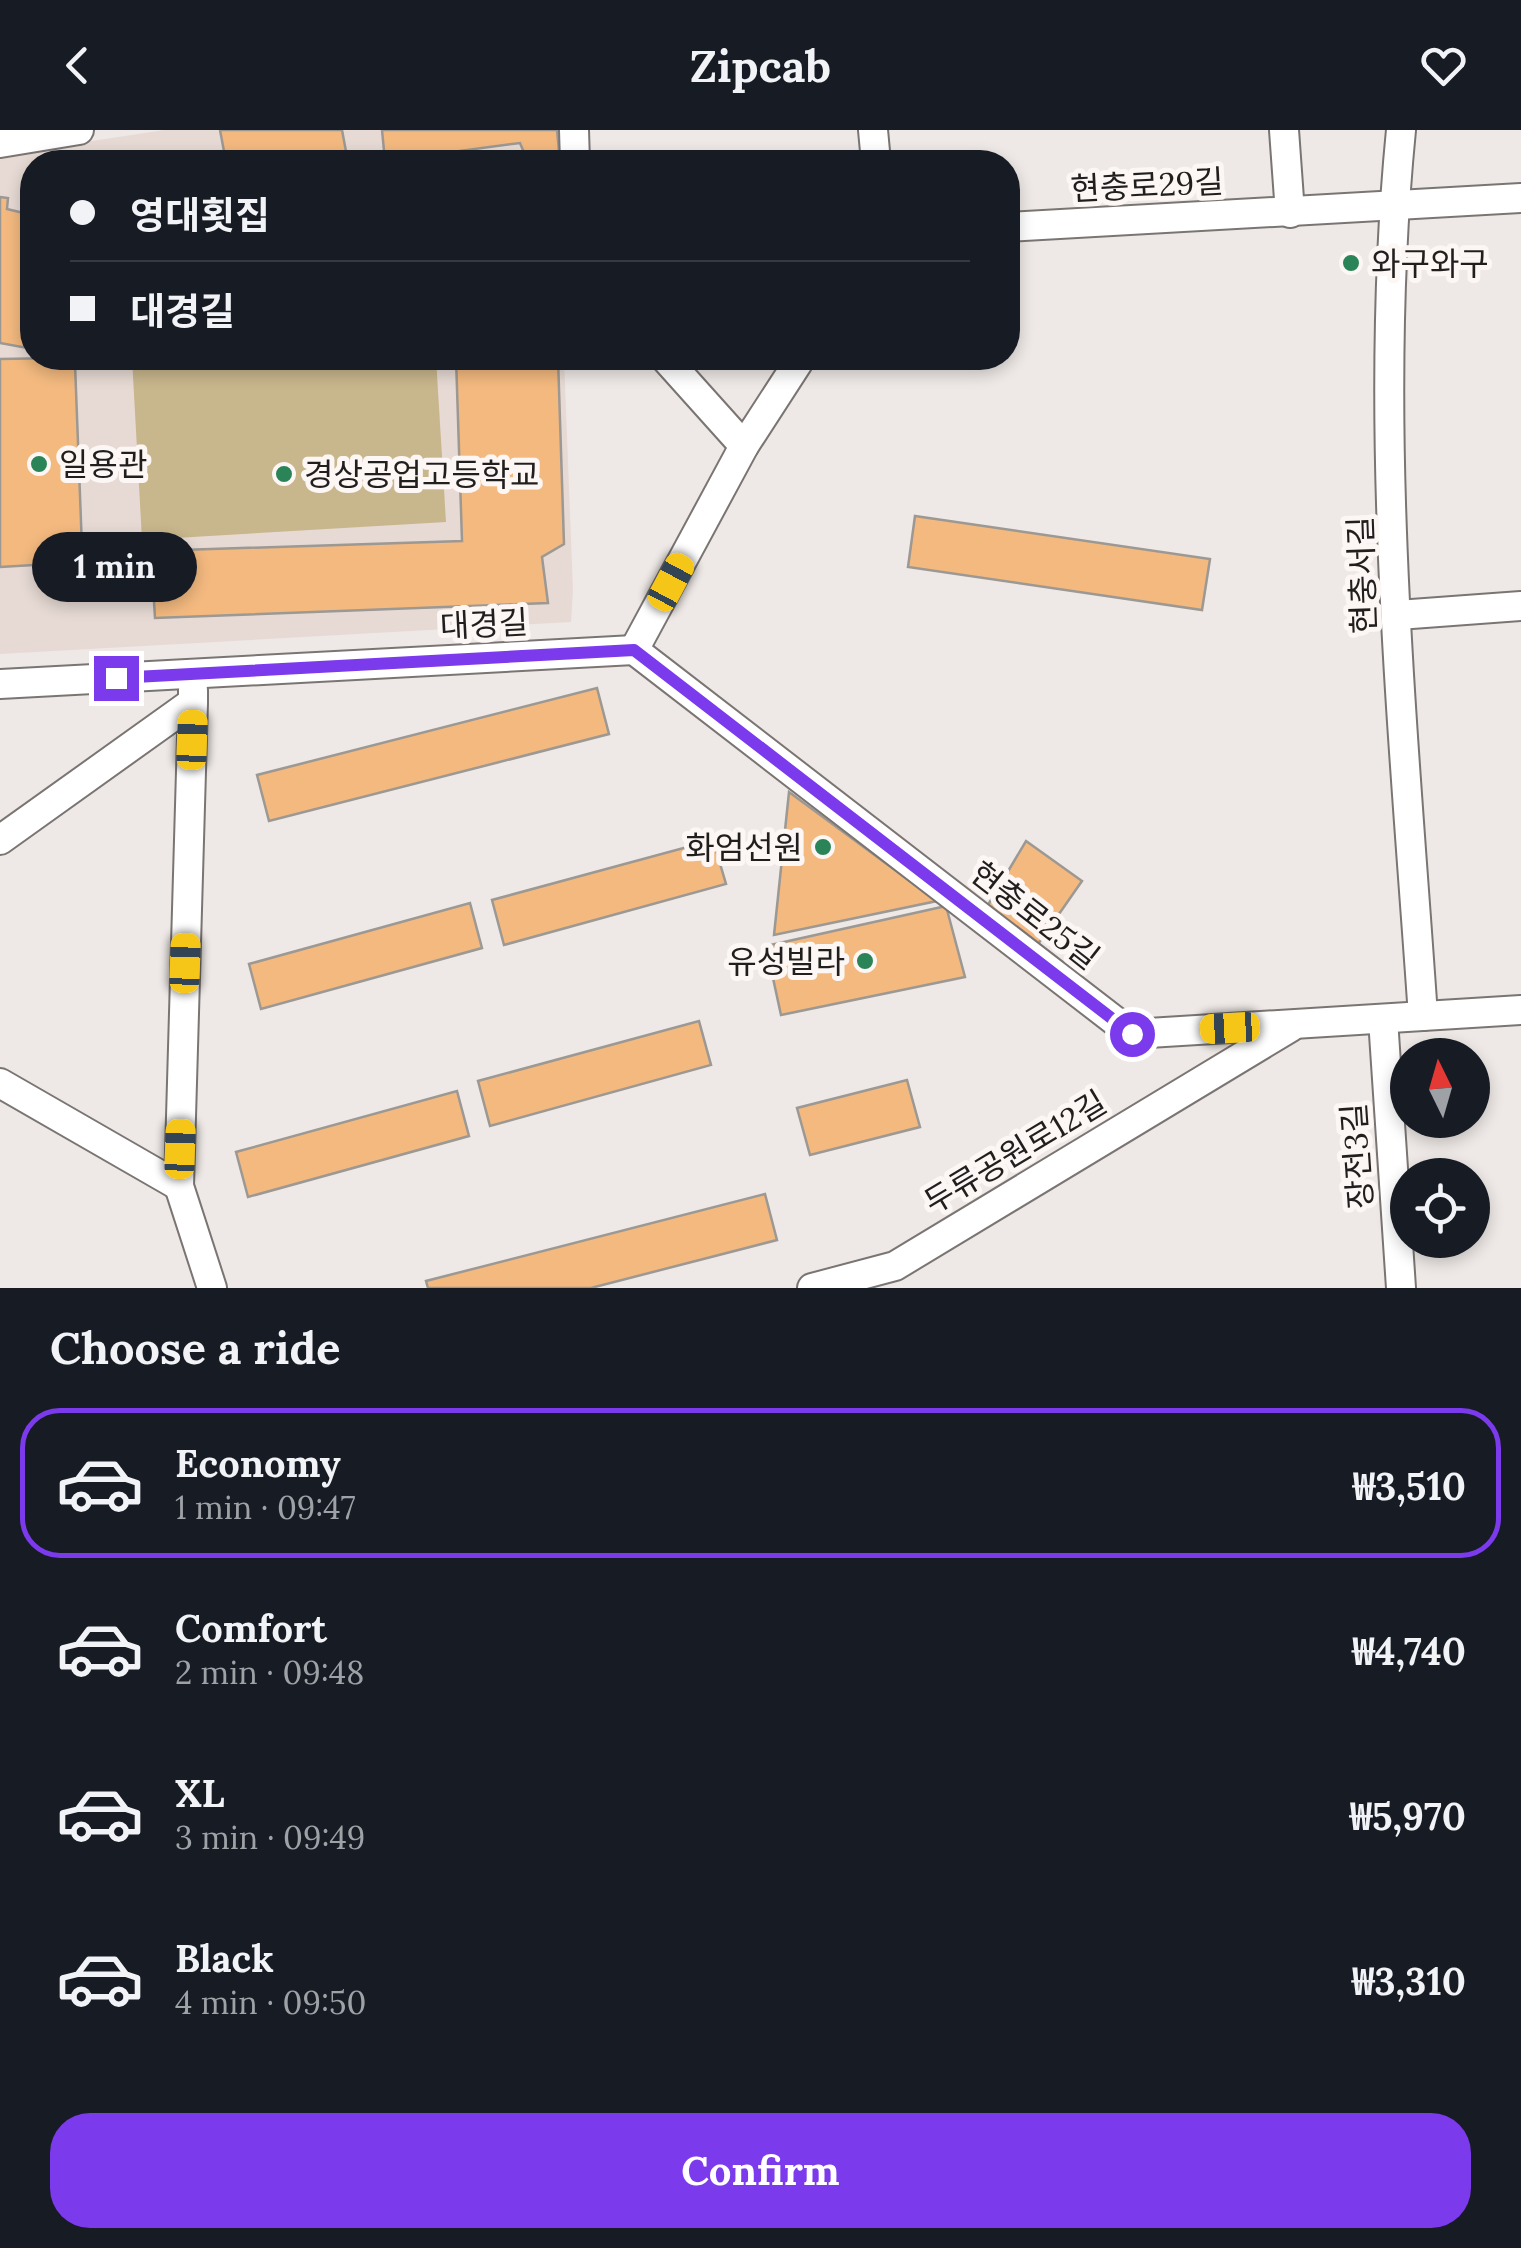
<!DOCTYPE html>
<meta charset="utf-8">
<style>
:root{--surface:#171b24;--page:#20242c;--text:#f1f3f6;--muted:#9ea1a6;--line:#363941;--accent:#7c3aed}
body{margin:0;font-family:Lora,"Noto Sans KR",serif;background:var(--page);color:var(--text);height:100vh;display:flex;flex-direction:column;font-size:38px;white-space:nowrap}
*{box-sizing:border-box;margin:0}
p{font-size:32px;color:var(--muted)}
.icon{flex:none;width:55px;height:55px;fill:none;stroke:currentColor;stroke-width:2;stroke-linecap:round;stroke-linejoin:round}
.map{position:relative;height:1158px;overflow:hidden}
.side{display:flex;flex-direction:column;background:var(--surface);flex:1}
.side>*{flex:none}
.hud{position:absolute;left:20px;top:20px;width:1000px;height:220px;border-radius:40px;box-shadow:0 5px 15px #0003;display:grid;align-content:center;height:220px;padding:0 50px;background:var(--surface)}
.needle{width:65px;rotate:355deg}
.fabs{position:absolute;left:1390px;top:908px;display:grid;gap:20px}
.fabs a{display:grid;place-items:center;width:100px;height:100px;border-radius:50%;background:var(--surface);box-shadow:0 5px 15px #0003;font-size:50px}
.end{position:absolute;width:45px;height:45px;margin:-22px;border:12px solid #7c3aed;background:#fff;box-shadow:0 0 0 5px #fff}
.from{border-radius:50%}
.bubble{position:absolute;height:70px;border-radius:35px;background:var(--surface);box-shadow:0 5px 15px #0003;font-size:32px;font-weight:700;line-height:70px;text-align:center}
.car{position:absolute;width:30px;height:60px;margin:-30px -15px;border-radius:12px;box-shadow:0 0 8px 2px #0007;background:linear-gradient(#f5c518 24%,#345 0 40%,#f5c518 0 76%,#345 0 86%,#f5c518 0)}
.hud b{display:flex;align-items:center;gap:35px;height:95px;font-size:38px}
.hud b+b{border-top:2px solid var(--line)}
.hud i{width:25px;height:25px;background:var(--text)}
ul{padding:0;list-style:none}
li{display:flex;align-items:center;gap:30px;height:150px;margin:0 20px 15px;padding:0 30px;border:5px solid transparent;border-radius:40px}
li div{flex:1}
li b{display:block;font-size:38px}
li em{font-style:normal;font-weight:700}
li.current{border-color:var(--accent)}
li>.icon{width:90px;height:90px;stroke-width:1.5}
h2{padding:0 50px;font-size:45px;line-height:120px}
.primary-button{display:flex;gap:20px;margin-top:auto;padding:20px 50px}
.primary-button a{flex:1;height:115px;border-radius:40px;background:var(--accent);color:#fff;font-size:40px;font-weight:700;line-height:115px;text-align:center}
header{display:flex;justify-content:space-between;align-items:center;height:130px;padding:0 50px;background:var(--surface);font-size:45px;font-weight:700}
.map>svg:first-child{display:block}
.built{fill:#e7dad4}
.green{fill:#c8b68c}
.building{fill:#f3b97f;stroke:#9c9894;stroke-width:2.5}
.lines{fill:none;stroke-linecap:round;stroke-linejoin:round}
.street-casing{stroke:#7a7573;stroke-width:32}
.street{stroke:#fff;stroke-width:28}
.route{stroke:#7c3aed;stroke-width:12}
.poi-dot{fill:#2b8358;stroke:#fcf6f4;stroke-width:4}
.labels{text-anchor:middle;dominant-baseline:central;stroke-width:10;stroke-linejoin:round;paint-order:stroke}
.street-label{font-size:32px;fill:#211f1e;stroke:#fcf6f4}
.poi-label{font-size:32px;fill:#211f1e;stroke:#fcf6f4;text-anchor:start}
</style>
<header><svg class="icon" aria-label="back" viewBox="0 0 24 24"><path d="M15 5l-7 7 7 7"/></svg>Zipcab<svg class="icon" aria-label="heart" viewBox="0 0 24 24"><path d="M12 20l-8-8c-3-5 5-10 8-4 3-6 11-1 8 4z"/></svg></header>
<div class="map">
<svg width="1521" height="1158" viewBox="0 0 1521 1158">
<rect width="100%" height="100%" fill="#eee9e6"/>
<polygon class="built" points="164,0 560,0 560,32 32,32 32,228 564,228 573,460 571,492 0,524 0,25"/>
<polygon class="green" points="132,228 436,228 446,392 142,410"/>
<g class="building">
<polygon points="220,0 342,0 348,32 226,32"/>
<polygon points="382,0 557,0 560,32 528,32 520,13 385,31"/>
<polygon points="0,67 8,68 7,79 32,85 32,211 27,218 0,213"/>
<polygon points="58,228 75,234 83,444 51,434 0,437 0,229"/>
<polygon points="456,228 558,228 564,414 542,427 548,473 155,488 151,421 462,411"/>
<polygon points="915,386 1210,429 1202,480 908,437"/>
<polygon points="597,558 609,604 269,691 257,645"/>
<polygon points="789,662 937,771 774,805"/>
<polygon points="713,710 726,754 504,815 492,770"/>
<polygon points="1026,711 1082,751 1036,817 985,780"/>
<polygon points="470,773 482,818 261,879 249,834"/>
<polygon points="946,776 965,847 781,885 766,816"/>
<polygon points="699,891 711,935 490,996 478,951"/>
<polygon points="907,950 920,997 810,1025 797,978"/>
<polygon points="457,961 469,1006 248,1067 236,1022"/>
<polygon points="765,1064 777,1110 591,1158 428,1158 426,1151"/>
</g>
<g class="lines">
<defs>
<g id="street">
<polyline points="574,0 575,32"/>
<polyline points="873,0 876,32"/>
<polyline points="1284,0 1290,83"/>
<path d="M 1401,0 C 1372,292 1403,594 1423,886"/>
<polyline points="0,13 79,0"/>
<polyline points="1008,97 1521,68"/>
<polyline points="665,228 744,316"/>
<polyline points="1398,485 1521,476"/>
<polyline points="634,520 1132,904 1521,880"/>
<polyline points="634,520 744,316 801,228"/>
<polyline points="0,554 634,520"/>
<polyline points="193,572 179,1056 212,1158"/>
<polyline points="0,710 193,572 193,560"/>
<polyline points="1383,889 1401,1158"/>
<polyline points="0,953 179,1056"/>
<polyline points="812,1158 895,1136 1291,897"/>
</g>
</defs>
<use href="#street" class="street-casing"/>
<use href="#street" class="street"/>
</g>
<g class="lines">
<polyline class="route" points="116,548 634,520 1132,904"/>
</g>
<g class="poi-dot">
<circle cx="1351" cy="133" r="10"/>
<circle cx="39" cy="334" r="10"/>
<circle cx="284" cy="344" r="10"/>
<circle cx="823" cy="717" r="10"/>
<circle cx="865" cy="831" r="10"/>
</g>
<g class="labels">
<g class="street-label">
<text transform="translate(1147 55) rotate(-3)">현충로29길</text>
<text transform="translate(1362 445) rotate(-92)">현충서길</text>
<text transform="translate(484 494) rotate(-3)">대경길</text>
<text transform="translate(1035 785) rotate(38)">현충로25길</text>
<text transform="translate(1015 1022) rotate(-31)">두류공원로12길</text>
<text transform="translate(1357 1026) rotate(-94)">장전3길</text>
</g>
<g class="poi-label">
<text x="1371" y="133">와구와구</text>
<text x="59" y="334">일용관</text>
<text x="304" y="344">경상공업고등학교</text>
<text x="803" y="717" text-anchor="end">화엄선원</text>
<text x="845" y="831" text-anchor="end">유성빌라</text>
</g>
</g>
</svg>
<div class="fabs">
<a><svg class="needle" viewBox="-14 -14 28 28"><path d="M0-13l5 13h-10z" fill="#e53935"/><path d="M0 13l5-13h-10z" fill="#9ea1a6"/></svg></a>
<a><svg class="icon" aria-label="locate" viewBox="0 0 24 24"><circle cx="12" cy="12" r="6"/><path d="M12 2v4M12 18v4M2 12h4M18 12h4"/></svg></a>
</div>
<i class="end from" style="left:1132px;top:904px"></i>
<i class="end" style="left:116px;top:548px"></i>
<div class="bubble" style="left:32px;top:402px;width:165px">1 min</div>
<i class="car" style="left:671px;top:452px;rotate:28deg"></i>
<i class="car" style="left:192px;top:610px;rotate:2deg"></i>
<i class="car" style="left:185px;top:833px;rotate:2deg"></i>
<i class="car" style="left:1230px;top:898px;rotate:267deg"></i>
<i class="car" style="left:180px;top:1019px;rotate:2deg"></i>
<div class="hud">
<b><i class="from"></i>영대횟집</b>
<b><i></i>대경길</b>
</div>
</div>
<section class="side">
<h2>Choose a ride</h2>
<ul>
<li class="current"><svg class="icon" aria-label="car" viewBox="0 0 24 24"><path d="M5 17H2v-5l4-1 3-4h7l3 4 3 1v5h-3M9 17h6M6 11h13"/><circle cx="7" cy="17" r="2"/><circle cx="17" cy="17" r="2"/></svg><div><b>Economy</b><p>1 min · 09:47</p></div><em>₩3,510</em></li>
<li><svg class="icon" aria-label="car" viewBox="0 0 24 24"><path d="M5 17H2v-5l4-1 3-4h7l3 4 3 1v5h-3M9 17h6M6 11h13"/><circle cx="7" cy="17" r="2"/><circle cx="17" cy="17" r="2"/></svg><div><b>Comfort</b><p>2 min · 09:48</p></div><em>₩4,740</em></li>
<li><svg class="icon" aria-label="car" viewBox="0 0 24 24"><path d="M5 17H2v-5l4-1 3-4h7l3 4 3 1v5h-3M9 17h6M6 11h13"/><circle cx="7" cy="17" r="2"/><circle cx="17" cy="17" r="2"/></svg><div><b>XL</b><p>3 min · 09:49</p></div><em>₩5,970</em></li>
<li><svg class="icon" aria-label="car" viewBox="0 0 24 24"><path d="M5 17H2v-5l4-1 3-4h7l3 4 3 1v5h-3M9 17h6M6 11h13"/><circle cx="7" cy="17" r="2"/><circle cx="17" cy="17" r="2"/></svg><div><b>Black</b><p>4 min · 09:50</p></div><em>₩3,310</em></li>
</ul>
<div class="primary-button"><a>Confirm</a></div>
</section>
